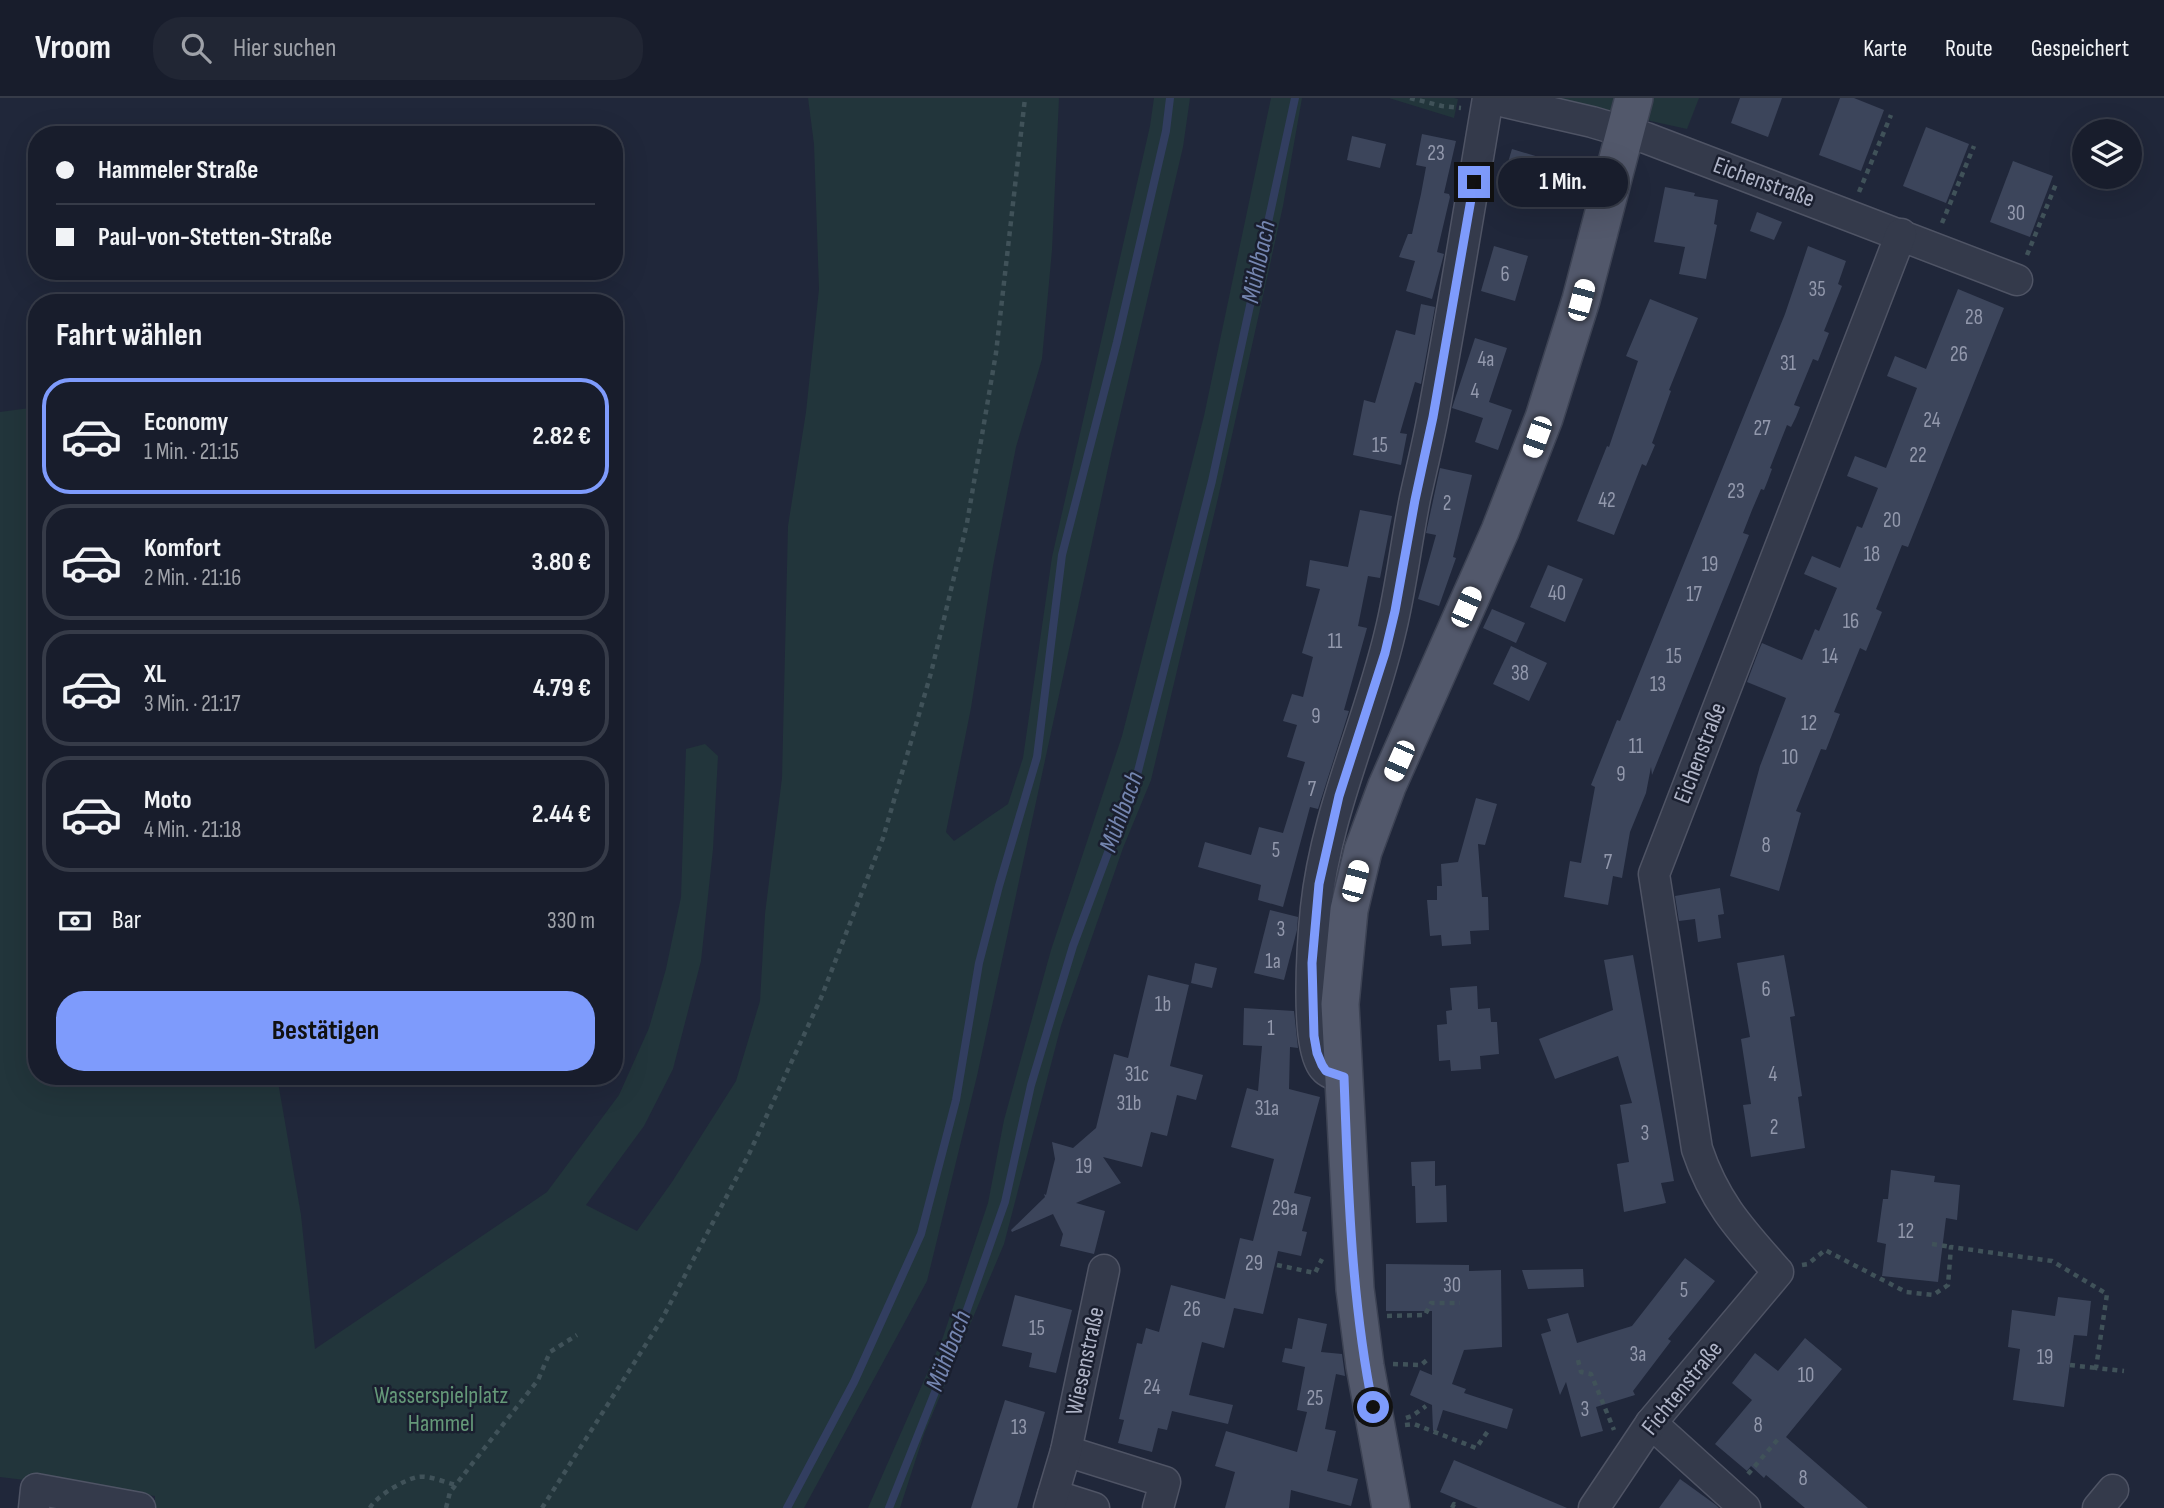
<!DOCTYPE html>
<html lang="de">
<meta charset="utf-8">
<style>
:root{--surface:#181d2c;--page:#212634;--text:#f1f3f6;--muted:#9fa2a9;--line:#363b48;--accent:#7e9bfc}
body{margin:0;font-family:"Sofia Sans Condensed",sans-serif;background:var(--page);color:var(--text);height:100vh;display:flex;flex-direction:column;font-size:26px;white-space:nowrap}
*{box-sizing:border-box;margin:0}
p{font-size:23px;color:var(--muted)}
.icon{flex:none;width:38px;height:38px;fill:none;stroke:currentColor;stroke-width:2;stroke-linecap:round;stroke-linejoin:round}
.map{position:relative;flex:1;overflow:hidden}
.side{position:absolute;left:28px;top:196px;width:595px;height:791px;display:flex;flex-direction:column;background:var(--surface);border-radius:28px;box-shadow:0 7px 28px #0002,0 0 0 2px var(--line)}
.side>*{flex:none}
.banner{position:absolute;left:28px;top:28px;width:595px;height:154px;border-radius:28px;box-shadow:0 7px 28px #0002,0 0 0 2px var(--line);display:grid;align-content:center;height:154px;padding:0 28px;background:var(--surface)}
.fabs{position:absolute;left:2072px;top:21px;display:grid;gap:14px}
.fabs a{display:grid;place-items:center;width:70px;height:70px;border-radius:50%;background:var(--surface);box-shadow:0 7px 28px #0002,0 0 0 2px var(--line);font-size:35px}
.end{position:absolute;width:32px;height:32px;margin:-16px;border:9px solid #7e9bfc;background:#111;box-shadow:0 0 0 4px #111}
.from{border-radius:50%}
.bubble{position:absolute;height:49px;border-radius:24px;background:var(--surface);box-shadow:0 7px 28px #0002,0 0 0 2px var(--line);font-size:23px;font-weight:700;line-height:49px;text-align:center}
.car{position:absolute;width:21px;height:42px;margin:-21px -10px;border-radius:9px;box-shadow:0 0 5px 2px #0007;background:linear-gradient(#fff 24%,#345 0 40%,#fff 0 76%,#345 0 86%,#fff 0)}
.banner b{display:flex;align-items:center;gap:24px;height:66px;font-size:26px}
.banner b+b{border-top:2px solid var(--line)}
.banner i{width:18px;height:18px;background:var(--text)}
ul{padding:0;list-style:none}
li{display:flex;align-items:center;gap:21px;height:116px;margin:0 14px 10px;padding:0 14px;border:4px solid var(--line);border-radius:28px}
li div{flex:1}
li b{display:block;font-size:26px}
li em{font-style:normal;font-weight:700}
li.active{border-color:var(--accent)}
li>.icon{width:63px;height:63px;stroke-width:1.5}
h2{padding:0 28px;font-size:32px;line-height:84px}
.pay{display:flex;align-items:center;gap:18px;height:77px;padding:0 28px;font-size:26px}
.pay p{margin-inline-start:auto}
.button{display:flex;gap:14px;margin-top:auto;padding:14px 28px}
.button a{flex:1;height:80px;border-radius:28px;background:var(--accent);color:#111;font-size:28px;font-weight:700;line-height:80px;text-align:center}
header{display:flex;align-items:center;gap:42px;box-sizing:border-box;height:98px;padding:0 35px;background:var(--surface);border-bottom:2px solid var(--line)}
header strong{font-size:33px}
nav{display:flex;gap:38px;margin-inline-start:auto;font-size:24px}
.search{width:490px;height:63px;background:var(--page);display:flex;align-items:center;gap:18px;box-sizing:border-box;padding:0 24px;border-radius:28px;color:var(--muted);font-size:26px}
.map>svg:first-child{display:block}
.green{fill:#22353b}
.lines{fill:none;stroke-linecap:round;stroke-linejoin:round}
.stream{stroke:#323e60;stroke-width:8}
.building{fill:#3c455b}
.minor-casing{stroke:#4f5465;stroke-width:33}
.major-casing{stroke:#3d4354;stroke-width:40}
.path{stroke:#405259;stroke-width:4.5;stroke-dasharray:5 5;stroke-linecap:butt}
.minor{stroke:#343a4b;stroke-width:30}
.major{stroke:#52586b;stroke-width:37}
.route{stroke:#7e9bfc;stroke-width:9}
.labels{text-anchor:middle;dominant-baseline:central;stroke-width:5;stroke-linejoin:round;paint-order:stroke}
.number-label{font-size:21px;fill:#9298ac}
.street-label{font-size:24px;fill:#afb4c7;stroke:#1a1f2f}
.park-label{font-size:24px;fill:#659979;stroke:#1a1f2f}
.water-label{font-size:26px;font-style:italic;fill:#7586b1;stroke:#1a1f2f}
</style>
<header>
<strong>Vroom</strong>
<div class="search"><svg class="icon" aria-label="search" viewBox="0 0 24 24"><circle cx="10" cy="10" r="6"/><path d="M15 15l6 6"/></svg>Hier suchen</div>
<nav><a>Karte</a><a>Route</a><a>Gespeichert</a></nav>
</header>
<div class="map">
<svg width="2164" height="1410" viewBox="0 0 2164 1410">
<rect width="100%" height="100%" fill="#20273a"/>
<g class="green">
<polygon points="808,0 1059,0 1052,152 1042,261 1016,349 993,468 971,610 946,734 954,743 1008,706 1023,660 1052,459 1150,28 1154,0 1190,0 1183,49 1111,356 977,978 927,1183 804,1410 155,1410 155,1398 0,1379 0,314 37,309 37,978 277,978 301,1117 315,1251 547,1094 619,997 649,930 666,871 681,799 686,651 705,646 718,658 713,751 701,863 673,971 644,1028 586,1107 637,1133 672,1084 736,983 760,903 765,816 782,680 788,428 806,314 819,191 814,46"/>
<polygon points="1271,0 1302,0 1283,108 1218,400 1151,682 1123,750 1061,928 1004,1146 924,1336 900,1410 868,1410 943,1239 988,1105 1004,1022 1051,852 1122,638 1204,318"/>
<polygon points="1389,0 1454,0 1458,1 1454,20"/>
<polygon points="1546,0 1699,0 1687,31"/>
</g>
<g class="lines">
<g class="stream">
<polyline points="787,1410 854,1284 921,1136 956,1002 979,865 999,788 1037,659 1062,457 1117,244 1166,33 1170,0"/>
<polyline points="889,1410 962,1226 1005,1104 1031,987 1073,848 1137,677 1212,383 1295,0"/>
</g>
</g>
<g class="building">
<polygon points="1740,0 1782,0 1768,39 1731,25"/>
<polygon points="1840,0 1854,0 1884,12 1861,73 1819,57"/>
<polygon points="1926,29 1969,46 1946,105 1903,88"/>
<polygon points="1422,36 1456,43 1444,95 1449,96 1450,99 1437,154 1444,156 1432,201 1406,193 1415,163 1399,159 1408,136 1412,136 1421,96 1426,69 1416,67"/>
<polygon points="1352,38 1386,46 1380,70 1347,62"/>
<polygon points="1512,51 1552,63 1542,93 1503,81"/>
<polygon points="2013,63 2053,78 2030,139 1990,124"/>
<polygon points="1665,89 1695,95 1694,98 1718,102 1714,126 1717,127 1706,181 1679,176 1685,149 1654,144"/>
<polygon points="1757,114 1782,124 1774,142 1750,133"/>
<polygon points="1494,148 1528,158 1515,203 1481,193"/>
<polygon points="1808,148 1846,163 1838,186 1842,188 1824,233 1829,235 1818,263 1813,261 1794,307 1800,309 1796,319 1791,329 1787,327 1770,370 1772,371 1768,382 1764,392 1761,391 1752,412 1743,435 1749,437 1652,677 1651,669 1646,695 1630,734 1622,780 1613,778 1608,807 1564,799 1570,763 1581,765 1595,689 1591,687 1617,622 1620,623 1785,216"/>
<polygon points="1958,191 2004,210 1908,449 1902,447 1876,511 1882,514 1866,553 1860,550 1834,614 1840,616 1826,652 1821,651 1796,713 1801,715 1779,793 1730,778 1760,668 1786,600 1747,584 1759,552 1762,545 1802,562 1815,531 1819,533 1837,490 1804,476 1812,458 1840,470 1857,428 1862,430 1878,390 1847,378 1855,358 1886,370 1917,290 1887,278 1895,258 1926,271"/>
<polygon points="1650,201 1698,220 1669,292 1671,293 1652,345 1655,347 1646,368 1642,366 1614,437 1577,423 1607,348 1609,349 1638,263 1626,258"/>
<polygon points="1421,206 1435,209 1421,286 1415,284 1400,335 1407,336 1401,367 1353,357 1364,302 1375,305 1396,232 1415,237"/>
<polygon points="1475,240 1507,250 1489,304 1512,312 1498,352 1475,344 1483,320 1452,310"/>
<polygon points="1440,370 1472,377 1453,459 1456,460 1439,508 1418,501 1436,437 1426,435"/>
<polygon points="1360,412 1392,418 1380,480 1368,478 1358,528 1367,530 1344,612 1349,613 1318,711 1310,709 1283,809 1258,802 1261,787 1198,769 1205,744 1251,757 1259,729 1283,735 1305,664 1287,659 1297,627 1283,623 1292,596 1303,599 1313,559 1302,555 1320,491 1306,488 1310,462 1348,469"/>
<polygon points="1548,467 1583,481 1565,524 1530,509"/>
<polygon points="1492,511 1525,525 1516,545 1483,530"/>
<polygon points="1511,548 1547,565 1529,603 1493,586"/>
<polygon points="1476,700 1497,706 1485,747 1478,746 1482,799 1488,799 1489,832 1470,833 1471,846 1442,848 1441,837 1430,838 1427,802 1437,802 1437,788 1442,788 1441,766 1458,764"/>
<polygon points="1720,790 1724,816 1718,817 1721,840 1698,844 1695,821 1679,823 1675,798"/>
<polygon points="1270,812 1298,819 1297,832 1284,882 1254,875"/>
<polygon points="1633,857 1674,1083 1661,1085 1666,1105 1624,1114 1617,1066 1629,1064 1620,1007 1632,1005 1618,958 1555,981 1539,941 1613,912 1604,862"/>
<polygon points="1784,857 1795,918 1790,919 1802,998 1798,999 1805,1050 1751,1059 1743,1007 1751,1006 1741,941 1750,939 1737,865"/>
<polygon points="1195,865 1217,870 1212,890 1191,885"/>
<polygon points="1148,877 1189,887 1170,968 1203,977 1196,1002 1177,997 1167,1038 1151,1034 1142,1069 1103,1059 1121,1085 1076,1105 1105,1113 1094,1156 1060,1148 1063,1136 1053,1116 1012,1134 1011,1132 1045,1099 1044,1096 1046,1097 1055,1061 1052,1044 1073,1050 1096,1030 1114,956 1128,960"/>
<polygon points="1477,888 1478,911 1490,910 1491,924 1497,924 1499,956 1480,958 1481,971 1451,973 1450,962 1439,963 1437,927 1447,926 1446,913 1452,912 1450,890"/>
<polygon points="1244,910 1294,913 1298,950 1290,949 1289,991 1320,999 1294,1095 1311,1099 1302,1133 1307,1134 1301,1158 1278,1153 1263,1216 1234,1210 1224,1250 1202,1244 1189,1297 1233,1307 1228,1326 1172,1313 1167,1332 1158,1330 1152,1354 1118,1345 1124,1322 1119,1321 1137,1245 1142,1246 1146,1230 1159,1234 1171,1187 1225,1201 1240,1140 1253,1143 1274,1061 1231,1049 1247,990 1258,993 1262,948 1243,947"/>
<polygon points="1435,1063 1435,1088 1446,1087 1447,1124 1416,1125 1415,1088 1412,1088 1411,1064"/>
<polygon points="1891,1072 1935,1078 1934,1084 1960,1087 1957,1122 1946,1120 1938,1184 1882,1178 1886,1146 1877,1144 1883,1101 1888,1101"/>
<polygon points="1685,1160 1715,1183 1668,1241 1671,1243 1633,1293 1635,1297 1596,1309 1603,1333 1581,1339 1566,1284 1560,1297 1541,1236 1551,1233 1547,1221 1568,1215 1577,1245 1632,1228"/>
<polygon points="1386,1166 1469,1167 1469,1173 1501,1172 1502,1249 1464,1252 1452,1286 1466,1291 1464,1295 1513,1311 1507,1331 1443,1312 1436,1334 1433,1333 1432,1307 1410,1297 1420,1272 1432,1277 1432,1213 1386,1213"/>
<polygon points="1583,1171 1584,1189 1528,1191 1522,1172"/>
<polygon points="1015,1197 1072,1212 1056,1275 1029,1269 1032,1255 1002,1248"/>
<polygon points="2058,1199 2091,1203 2087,1238 2074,1237 2064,1309 2013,1302 2020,1251 2008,1249 2012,1212 2055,1218"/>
<polygon points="1298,1220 1327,1226 1321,1254 1342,1256 1345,1278 1336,1276 1325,1331 1336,1333 1327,1373 1358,1381 1351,1408 1291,1392 1289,1410 1225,1410 1235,1374 1215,1368 1226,1333 1297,1354 1307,1314 1297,1312 1305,1269 1282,1264 1285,1250 1292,1251"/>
<polygon points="1805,1240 1842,1271 1786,1339 1868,1410 1805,1410 1766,1377 1764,1380 1751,1368 1747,1373 1715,1346 1752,1302 1732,1285 1755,1255 1778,1273"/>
<polygon points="1005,1302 1045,1314 1017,1410 971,1410"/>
<polygon points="1454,1362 1567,1410 1478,1410 1440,1394"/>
<polygon points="1680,1381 1716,1407 1719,1410 1659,1410"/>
</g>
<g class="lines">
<defs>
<g id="minor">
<path d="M 1344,979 C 1338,977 1329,976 1325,971 C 1304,952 1313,839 1316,810 C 1326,714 1368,628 1390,535 C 1401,491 1406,445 1415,400 C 1421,373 1428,345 1433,318 C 1453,212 1470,106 1488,0 L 1592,24 L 1646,40 L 2017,182"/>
<polyline points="1651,1325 1745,1410"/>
<polyline points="1066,1353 1165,1384 1158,1410"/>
<polyline points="1053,1397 1094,1410"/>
<polyline points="34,1410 36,1391 140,1410"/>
<polyline points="1049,1410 1066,1353 1104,1172"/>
<path d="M 1594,1410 L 1651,1325 L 1778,1174 C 1741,1132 1715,1105 1697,1051 L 1654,776 L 1901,136"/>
<polyline points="2098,1410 2113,1392"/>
</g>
<polyline id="major" points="1391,1410 1365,1268 1355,1191 1340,906 1349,812 1363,753 1387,688 1500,433 1544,320 1581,202 1634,0"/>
</defs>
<use href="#minor" class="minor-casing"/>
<use href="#major" class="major-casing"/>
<g class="path">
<polyline points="1410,0 1442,8 1461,10"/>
<polyline points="1859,94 1891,17"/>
<polyline points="1942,125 1974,48"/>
<polyline points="2027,157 2056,86"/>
<polyline points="1932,1146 1951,1149"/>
<polyline points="1277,1167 1315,1175 1322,1161"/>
<polyline points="1802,1167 1808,1166 1825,1152 1906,1194 1933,1197 1948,1187 1951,1149 2052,1163 2107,1196 2096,1270 2124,1273"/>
<polyline points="1387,1218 1425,1217 1431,1205 1460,1205"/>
<polyline points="1578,1262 1581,1274 1591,1276 1614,1332"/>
<polyline points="1393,1266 1421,1267 1428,1261"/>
<polyline points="2070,1267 2096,1270"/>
<polyline points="1406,1320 1412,1318 1426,1308"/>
<polyline points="1405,1327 1414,1326 1476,1350 1488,1333"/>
<polyline points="1748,1376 1779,1340"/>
<path d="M 370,1410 C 376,1398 404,1382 417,1379 C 429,1377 444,1384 456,1387"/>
<polyline points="446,1410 450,1394 538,1282 550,1254 577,1237"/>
<polyline points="542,1410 662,1221 749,1056 821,900 883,740 931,575 967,425 996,255 1025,0"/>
<polyline points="1452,1410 1454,1406 1457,1410"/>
</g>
<use href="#minor" class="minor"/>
<use href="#major" class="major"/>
</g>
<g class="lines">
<path class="route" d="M 1373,1309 C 1351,1201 1348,1089 1344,979 L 1326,973 L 1322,967 L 1317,955 L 1314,938 L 1312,865 L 1319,786 L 1339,698 L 1385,555 L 1395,513 L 1415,402 L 1433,319 L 1474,84"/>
</g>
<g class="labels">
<g class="number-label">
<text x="1436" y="55">23</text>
<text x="2016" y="115">30</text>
<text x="1505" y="176">6</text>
<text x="1817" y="191">35</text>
<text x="1974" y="219">28</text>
<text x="1959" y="256">26</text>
<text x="1486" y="261">4a</text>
<text x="1788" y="265">31</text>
<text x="1475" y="293">4</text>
<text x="1932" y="322">24</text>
<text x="1762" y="330">27</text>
<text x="1380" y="347">15</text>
<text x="1918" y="357">22</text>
<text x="1736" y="393">23</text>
<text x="1607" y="402">42</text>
<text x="1447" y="405">2</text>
<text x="1892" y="422">20</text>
<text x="1872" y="456">18</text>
<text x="1710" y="466">19</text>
<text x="1557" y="495">40</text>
<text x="1694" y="496">17</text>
<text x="1851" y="523">16</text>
<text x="1335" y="543">11</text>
<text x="1674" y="558">15</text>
<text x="1830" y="558">14</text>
<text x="1520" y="575">38</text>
<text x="1658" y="586">13</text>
<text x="1316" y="618">9</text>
<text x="1809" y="625">12</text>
<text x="1636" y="648">11</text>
<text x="1790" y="659">10</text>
<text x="1621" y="676">9</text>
<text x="1312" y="691">7</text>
<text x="1766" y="747">8</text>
<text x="1276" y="752">5</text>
<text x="1608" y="764">7</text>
<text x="1281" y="831">3</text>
<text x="1273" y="863">1a</text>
<text x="1766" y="891">6</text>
<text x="1163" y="906">1b</text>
<text x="1271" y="930">1</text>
<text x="1137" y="976">31c</text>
<text x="1773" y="976">4</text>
<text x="1129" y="1005">31b</text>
<text x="1267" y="1010">31a</text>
<text x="1774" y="1029">2</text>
<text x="1645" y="1035">3</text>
<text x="1084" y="1068">19</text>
<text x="1285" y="1110">29a</text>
<text x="1906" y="1133">12</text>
<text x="1254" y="1165">29</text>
<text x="1452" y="1187">30</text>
<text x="1684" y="1192">5</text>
<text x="1192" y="1211">26</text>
<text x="1037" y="1230">15</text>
<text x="1638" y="1256">3a</text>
<text x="2045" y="1259">19</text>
<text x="1806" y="1277">10</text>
<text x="1152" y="1289">24</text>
<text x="1315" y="1300">25</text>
<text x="1585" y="1311">3</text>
<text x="1758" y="1327">8</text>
<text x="1019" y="1329">13</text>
<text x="1803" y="1380">8</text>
</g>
<g class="street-label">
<text transform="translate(1764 84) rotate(20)">Eichenstraße</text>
<text transform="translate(1700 655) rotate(-69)">Eichenstraße</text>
<text transform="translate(1085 1263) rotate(-78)">Wiesenstraße</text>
<text transform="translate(1682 1290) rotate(-51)">Fichtenstraße</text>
</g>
<g class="park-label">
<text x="441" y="1297">Wasserspielplatz<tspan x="441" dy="28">Hammel</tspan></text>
</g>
<g class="water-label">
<text transform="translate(1259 164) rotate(-78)">Mühlbach</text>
<text transform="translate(1122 714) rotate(-70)">Mühlbach</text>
<text transform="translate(949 1253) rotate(-69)">Mühlbach</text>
</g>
</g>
</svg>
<div class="fabs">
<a><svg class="icon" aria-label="layers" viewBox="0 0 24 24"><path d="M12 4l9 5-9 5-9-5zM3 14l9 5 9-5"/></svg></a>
</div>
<i class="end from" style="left:1373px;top:1309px"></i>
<i class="end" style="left:1474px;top:84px"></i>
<div class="bubble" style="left:1498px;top:60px;width:130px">1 Min.</div>
<i class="car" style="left:1581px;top:202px;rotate:15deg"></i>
<i class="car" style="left:1537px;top:339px;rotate:200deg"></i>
<i class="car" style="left:1466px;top:509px;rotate:24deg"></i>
<i class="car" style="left:1399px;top:663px;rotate:204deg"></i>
<i class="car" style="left:1355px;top:783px;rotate:15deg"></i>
<div class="banner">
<b><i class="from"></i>Hammeler Straße</b>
<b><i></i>Paul-von-Stetten-Straße</b>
</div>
<section class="side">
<h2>Fahrt wählen</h2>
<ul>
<li class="active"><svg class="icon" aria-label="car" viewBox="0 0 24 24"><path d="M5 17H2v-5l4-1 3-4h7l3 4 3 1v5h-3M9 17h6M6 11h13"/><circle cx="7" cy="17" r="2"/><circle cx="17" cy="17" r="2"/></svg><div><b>Economy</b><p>1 Min. · 21:15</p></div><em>2.82 €</em></li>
<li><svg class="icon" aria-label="car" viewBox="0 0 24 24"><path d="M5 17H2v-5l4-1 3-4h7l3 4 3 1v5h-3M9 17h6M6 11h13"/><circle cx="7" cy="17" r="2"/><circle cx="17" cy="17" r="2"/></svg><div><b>Komfort</b><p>2 Min. · 21:16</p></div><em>3.80 €</em></li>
<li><svg class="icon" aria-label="car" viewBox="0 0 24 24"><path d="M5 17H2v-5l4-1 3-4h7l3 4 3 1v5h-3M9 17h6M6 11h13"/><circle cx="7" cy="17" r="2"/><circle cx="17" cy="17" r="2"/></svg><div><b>XL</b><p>3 Min. · 21:17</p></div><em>4.79 €</em></li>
<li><svg class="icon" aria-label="car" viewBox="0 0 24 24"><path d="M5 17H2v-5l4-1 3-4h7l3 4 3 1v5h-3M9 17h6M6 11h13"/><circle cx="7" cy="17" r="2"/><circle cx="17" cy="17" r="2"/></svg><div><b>Moto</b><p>4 Min. · 21:18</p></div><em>2.44 €</em></li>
</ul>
<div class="pay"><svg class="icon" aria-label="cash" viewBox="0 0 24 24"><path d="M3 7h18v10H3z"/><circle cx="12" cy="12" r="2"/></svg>Bar<p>330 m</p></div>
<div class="button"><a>Bestätigen</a></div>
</section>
</div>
